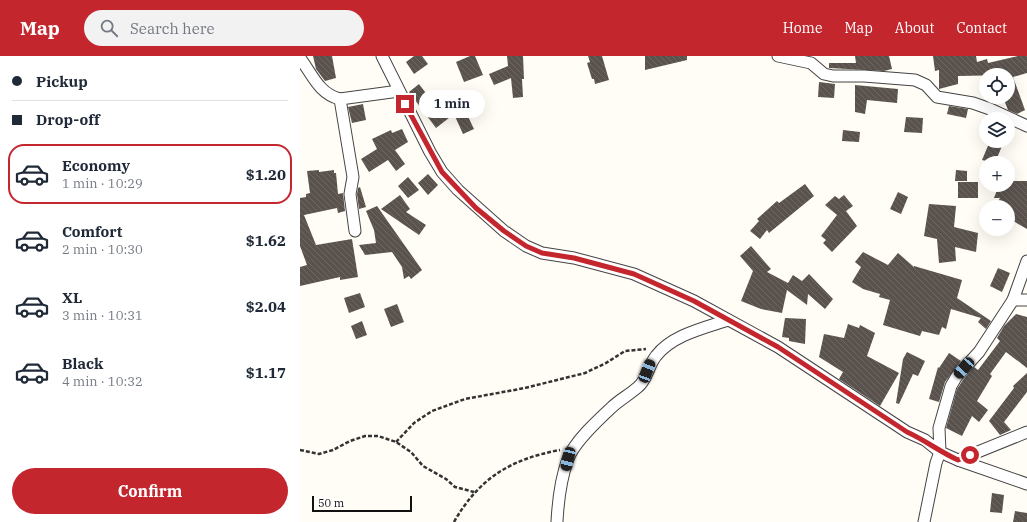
<!DOCTYPE html>
<meta charset="utf-8">
<style>
:root{--surface:#fff;--page:#f2f2f3;--text:#1f2937;--muted:#747a83;--line:#e0e1e3;--accent:#c4262e}
body{margin:0;font-family:"IBM Plex Serif",serif;background:var(--page);color:var(--text);height:100vh;display:flex;flex-direction:column;font-size:15px;white-space:nowrap}
*{box-sizing:border-box;margin:0}
p{font-size:13px;color:var(--muted)}
.icon{flex:none;width:22px;height:22px;fill:none;stroke:currentColor;stroke-width:2;stroke-linecap:round;stroke-linejoin:round}
.map{position:relative;flex:1;overflow:hidden}
.drawer{display:flex;flex-direction:column;background:var(--surface);width:300px}
.drawer>*{flex:none}
.guide{display:grid;align-content:center;height:88px;padding:0 12px;background:var(--surface)}
.buttons{position:absolute;left:679px;top:12px;display:grid;gap:8px}
.buttons a{display:grid;place-items:center;width:36px;height:36px;border-radius:50%;background:var(--surface);box-shadow:0 4px 16px #0002;font-size:20px}
.scale{position:absolute;left:12px;bottom:10px;width:100px;box-sizing:border-box;padding-left:4px;border:2px solid #111;border-top:0;font-size:11px;line-height:14px;white-space:nowrap;color:#111;-webkit-text-stroke:3px #fff;paint-order:stroke}
.end{position:absolute;width:18px;height:18px;margin:-9px;border:5px solid #c4262e;background:#fff;box-shadow:0 0 0 2px #fff}
.from{border-radius:50%}
.bubble{position:absolute;height:28px;border-radius:14px;background:var(--surface);box-shadow:0 4px 16px #0002;font-size:13px;font-weight:700;line-height:28px;text-align:center}
.car{position:absolute;width:12px;height:24px;margin:-12px -6px;border-radius:5px;box-shadow:0 0 3px 1px #0007;background:linear-gradient(#222 24%,#8ab4d8 0 40%,#222 0 76%,#8ab4d8 0 86%,#222 0)}
.guide b{display:flex;align-items:center;gap:14px;height:38px;font-size:15px}
.guide b+b{border-top:1px solid var(--line)}
.guide i{width:10px;height:10px;background:var(--text)}
ul{padding:0;list-style:none}
li{display:flex;align-items:center;gap:12px;height:60px;margin:0 8px 6px;padding:0 4px;border:2px solid transparent;border-radius:16px}
li div{flex:1}
li b{display:block;font-size:15px}
li em{font-style:normal;font-weight:700}
li.selected{border-color:var(--accent)}
li>.icon{width:36px;height:36px;stroke-width:1.5}
.action{display:flex;gap:8px;margin-top:auto;padding:8px 12px}
.action a{flex:1;height:46px;border-radius:24px;background:var(--accent);color:#fff;font-size:16px;font-weight:700;line-height:46px;text-align:center}
header{display:flex;align-items:center;gap:24px;box-sizing:border-box;height:56px;padding:0 20px;background:var(--accent);color:#fff}
header strong{font-size:19px}
nav{display:flex;gap:22px;margin-inline-start:auto;font-size:14px}
.search{width:280px;height:36px;background:var(--page);display:flex;align-items:center;gap:10px;box-sizing:border-box;padding:0 14px;border-radius:22px;color:var(--muted);font-size:15px}
main{display:flex;flex:1;min-height:0}
.map>svg:first-child{display:block}
.building{fill:url(#building-back-hatch)}
.lines{fill:none;stroke-linecap:round;stroke-linejoin:round}
.minor-casing{stroke:#444;stroke-width:13}
.path{stroke:#333;stroke-width:2.5;stroke-dasharray:4 2;stroke-linecap:butt}
.minor{stroke:#fff;stroke-width:11}
.route{stroke:#c4262e;stroke-width:5}
</style>
<header>
<strong>Map</strong>
<div class="search"><svg class="icon" aria-label="search" viewBox="0 0 24 24"><circle cx="10" cy="10" r="6"/><path d="M15 15l6 6"/></svg>Search here</div>
<nav><a>Home</a><a>Map</a><a>About</a><a>Contact</a></nav>
</header>
<main>
<section class="drawer">
<div class="guide">
<b><i class="from"></i>Pickup</b>
<b><i></i>Drop-off</b>
</div>
<ul>
<li class="selected"><svg class="icon" aria-label="car" viewBox="0 0 24 24"><path d="M5 17H2v-5l4-1 3-4h7l3 4 3 1v5h-3M9 17h6M6 11h13"/><circle cx="7" cy="17" r="2"/><circle cx="17" cy="17" r="2"/></svg><div><b>Economy</b><p>1 min · 10:29</p></div><em>$1.20</em></li>
<li><svg class="icon" aria-label="car" viewBox="0 0 24 24"><path d="M5 17H2v-5l4-1 3-4h7l3 4 3 1v5h-3M9 17h6M6 11h13"/><circle cx="7" cy="17" r="2"/><circle cx="17" cy="17" r="2"/></svg><div><b>Comfort</b><p>2 min · 10:30</p></div><em>$1.62</em></li>
<li><svg class="icon" aria-label="car" viewBox="0 0 24 24"><path d="M5 17H2v-5l4-1 3-4h7l3 4 3 1v5h-3M9 17h6M6 11h13"/><circle cx="7" cy="17" r="2"/><circle cx="17" cy="17" r="2"/></svg><div><b>XL</b><p>3 min · 10:31</p></div><em>$2.04</em></li>
<li><svg class="icon" aria-label="car" viewBox="0 0 24 24"><path d="M5 17H2v-5l4-1 3-4h7l3 4 3 1v5h-3M9 17h6M6 11h13"/><circle cx="7" cy="17" r="2"/><circle cx="17" cy="17" r="2"/></svg><div><b>Black</b><p>4 min · 10:32</p></div><em>$1.17</em></li>
</ul>
<div class="action"><a>Confirm</a></div>
</section>
<div class="map">
<svg width="727" height="466" viewBox="0 0 727 466">
<defs>
<pattern id="building-back-hatch" width="6" height="6" patternUnits="userSpaceOnUse"><rect width="6" height="6" fill="#5a524d"/><path d="M-1 5l2 2M0 0l6 6M5-1l2 2" fill="none" stroke="#6d6662"/></pattern>
</defs>
<rect width="100%" height="100%" fill="#fffdf5"/>
<g class="building">
<polygon points="13,0 32,0 36,22 25,25 16,13"/>
<polygon points="114,0 122,0 128,8 114,18 106,6"/>
<polygon points="170,0 175,0 183,19 164,26 156,6"/>
<polygon points="207,0 223,0 224,23 222,23 223,41 213,42 211,22 194,29 189,18 208,10"/>
<polygon points="288,0 302,0 309,24 295,28 294,23 292,23 287,7 290,6"/>
<polygon points="345,0 387,0 387,4 345,14"/>
<polygon points="555,0 589,0 592,13 584,15 529,12 529,7 556,7"/>
<polygon points="633,0 676,0 677,6 687,3 688,7 718,0 727,0 727,17 713,21 725,54 717,58 708,54 703,41 708,41 708,19 658,20 658,28 639,33 639,14 635,15"/>
<polygon points="519,26 535,28 534,42 518,41"/>
<polygon points="119,28 138,53 159,42 174,73 163,78 154,58 136,72 109,36"/>
<polygon points="555,29 598,33 597,47 567,44 565,58 555,56"/>
<polygon points="63,48 66,64 52,67 48,51"/>
<polygon points="649,50 668,53 666,62 647,58"/>
<polygon points="606,61 623,62 622,77 604,76"/>
<polygon points="102,73 108,86 95,94 105,108 96,115 88,104 69,116 61,103 77,93 72,83 91,74 92,77"/>
<polygon points="543,74 560,76 559,86 542,85"/>
<polygon points="690,85 704,85 695,107 682,104"/>
<polygon points="19,114 19,116 34,114 34,117 36,117 38,138 43,137 45,155 38,157 37,152 4,159 16,189 52,183 58,221 40,224 40,221 0,230 0,211 7,209 0,190 0,142 6,141 6,138 10,137 7,115"/>
<polygon points="656,114 667,115 667,125 655,125"/>
<polygon points="128,118 138,129 128,139 118,127"/>
<polygon points="108,121 119,134 108,142 98,130"/>
<polygon points="712,125 727,125 727,173 708,162 708,151 695,151 700,142 694,142 699,129 708,131"/>
<rect x="658" y="126" width="20" height="16"/>
<polygon points="505,128 514,140 469,177 467,174 460,183 450,175 459,165 457,163 477,145 479,147"/>
<polygon points="60,131 66,151 59,153 57,138 58,132"/>
<polygon points="598,136 608,141 601,158 590,153"/>
<polygon points="100,139 110,153 106,156 126,169 119,179 81,153"/>
<polygon points="544,139 553,150 546,155 557,170 532,196 523,187 526,184 521,180 537,159 525,149 535,140 539,143"/>
<polygon points="629,148 656,150 654,171 678,177 676,196 655,191 656,205 639,207 637,183 624,180"/>
<polygon points="77,150 122,214 111,223 109,220 104,223 102,211 92,196 65,199 59,189 76,187 74,174 66,155"/>
<polygon points="451,190 471,213 467,216 488,227 493,219 502,225 509,218 533,243 525,253 508,238 507,249 487,234 482,257 461,253 441,245 453,215 440,200"/>
<polygon points="563,196 588,209 598,197 614,211 614,210 662,224 657,242 691,265 686,273 678,266 681,262 651,253 646,273 642,271 639,279 622,275 620,280 583,269 590,244 579,241 580,238 563,233 552,226 561,211 555,206"/>
<polygon points="698,212 710,217 702,236 690,230"/>
<polygon points="60,237 65,251 49,257 44,242"/>
<polygon points="97,248 104,266 91,271 84,253"/>
<polygon points="716,258 727,261 727,312 706,296 690,318 692,320 677,345 688,354 679,366 672,360 662,380 646,372 657,333 663,324 674,311 678,314 700,285 697,282 704,270"/>
<polygon points="485,262 506,263 505,288 489,285 489,282 482,281"/>
<polygon points="62,265 67,279 56,283 51,270"/>
<polygon points="548,268 559,272 560,269 575,277 567,300 599,317 580,350 539,323 543,316 519,301 524,278 544,282"/>
<polygon points="607,296 625,305 618,320 613,318 599,348 596,347 603,303"/>
<polygon points="649,297 661,305 645,326 639,346 629,343 638,311 639,312"/>
<polygon points="727,317 727,336 704,366 711,374 700,379 689,365 714,332 713,330"/>
<polygon points="692,437 704,439 702,457 690,456"/>
<polygon points="715,455 727,457 727,466 713,466"/>
</g>
<g class="lines">
<defs>
<g id="minor">
<polyline points="82,0 130,96 142,116 158,134 204,175 226,190 242,197 274,202 334,218 394,245 478,291 607,376 625,384 640,396 658,404 727,428"/>
<polyline points="478,0 511,7 524,18 533,20 564,20 615,24 626,29 637,41 673,47 690,53 727,70"/>
<path d="M 0,2 C 12,18 19,38 40,43 L 99,35"/>
<polyline points="40,43 53,121 50,138 55,175"/>
<polyline points="713,244 727,244"/>
<polyline points="658,404 727,376"/>
<path d="M 257,466 C 258,446 261,422 268,403 C 274,386 298,364 311,352 C 319,344 329,339 338,331 C 347,324 348,310 356,300 C 372,279 404,272 428,264"/>
<polyline points="624,466 636,407 640,396 639,372 651,330 657,320 679,296 713,244 727,205"/>
</g>
</defs>
<use href="#minor" class="minor-casing"/>
<g class="path">
<polyline points="96,386 114,367 132,355 165,343 225,332 285,317 306,307 325,295 346,293"/>
<polyline points="0,394 19,398 33,394 50,385 65,380 78,380 96,386 111,396 123,410 146,423 155,431 174,436"/>
<path d="M 154,466 C 179,422 211,403 260,394"/>
</g>
<use href="#minor" class="minor"/>
</g>
<g class="lines">
<path class="route" d="M 105,48 L 142,116 L 176,152 L 204,175 L 226,190 L 242,197 L 274,202 L 334,218 L 394,245 L 478,291 L 607,376 C 625,384 640,396 658,404 L 670,399"/>
</g>
</svg>
<div class="buttons">
<a><svg class="icon" aria-label="locate" viewBox="0 0 24 24"><circle cx="12" cy="12" r="6"/><path d="M12 2v4M12 18v4M2 12h4M18 12h4"/></svg></a>
<a><svg class="icon" aria-label="layers" viewBox="0 0 24 24"><path d="M12 4l9 5-9 5-9-5zM3 14l9 5 9-5"/></svg></a>
<a>+</a>
<a>−</a>
</div>
<div class="scale">50 m</div>
<i class="end from" style="left:670px;top:399px"></i>
<i class="end" style="left:105px;top:48px"></i>
<div class="bubble" style="left:119px;top:34px;width:66px">1 min</div>
<i class="car" style="left:664px;top:312px;rotate:222deg"></i>
<i class="car" style="left:347px;top:315px;rotate:21deg"></i>
<i class="car" style="left:268px;top:403px;rotate:193deg"></i>
</div>
</main>
